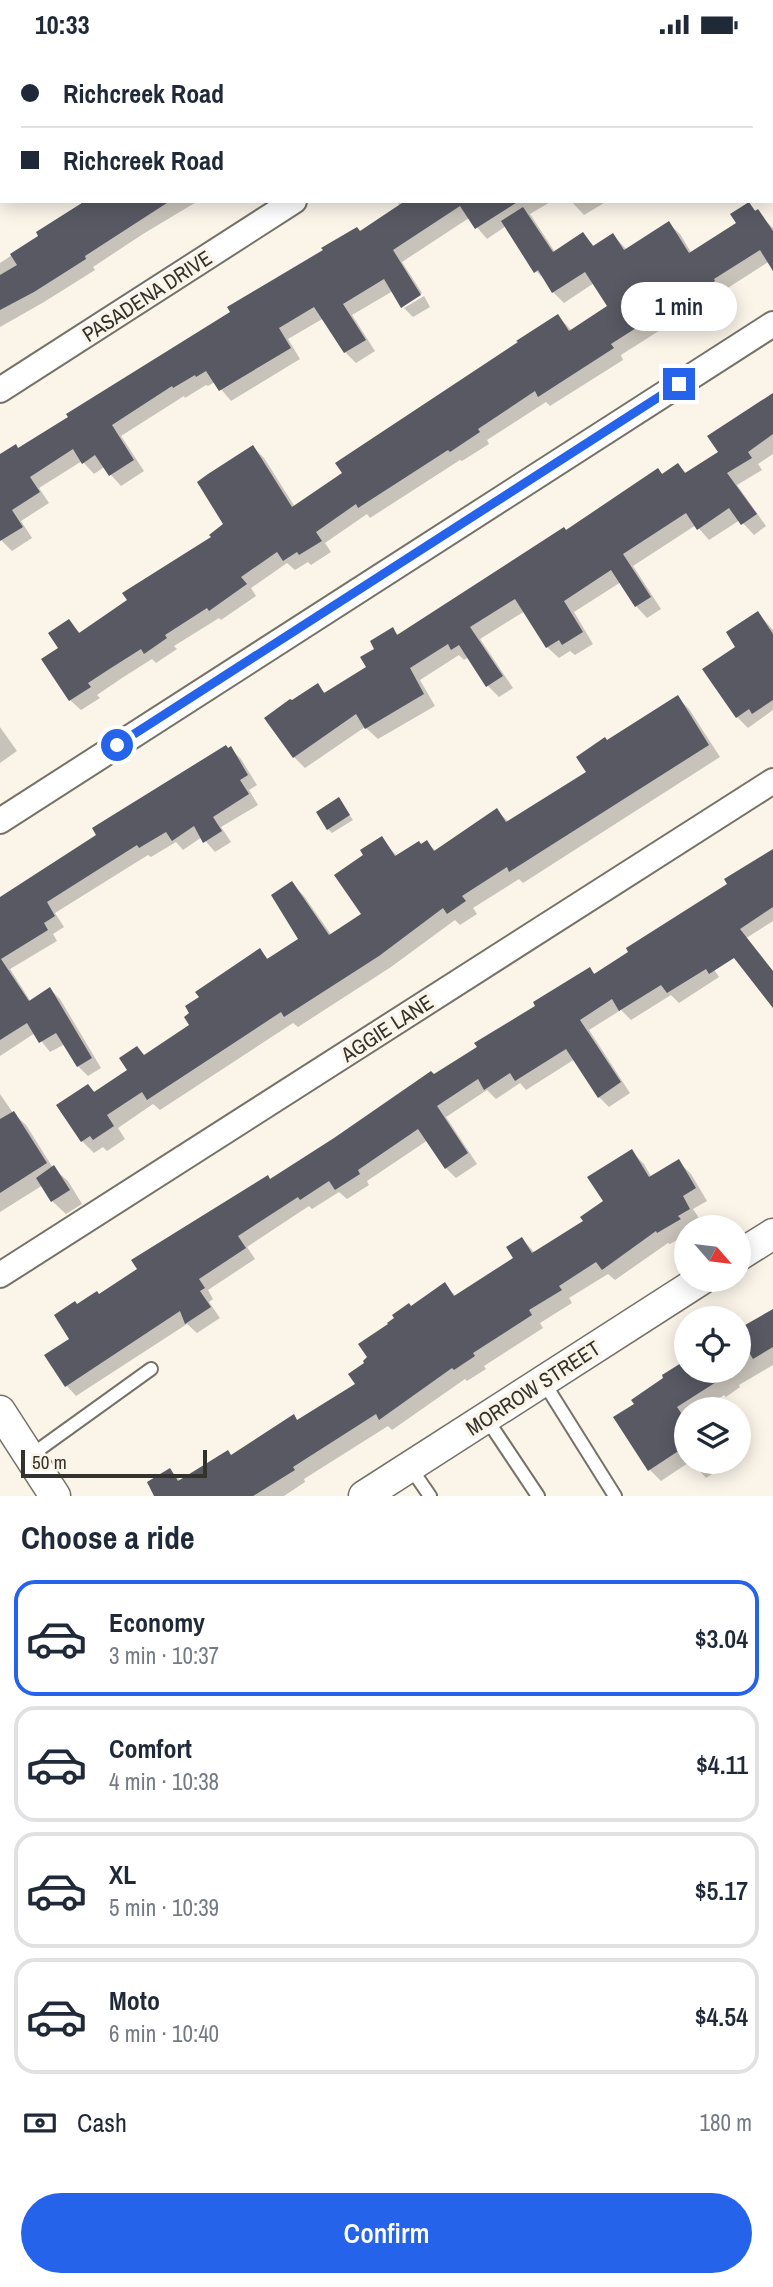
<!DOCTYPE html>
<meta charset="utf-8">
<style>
:root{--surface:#fff;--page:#f6f6f7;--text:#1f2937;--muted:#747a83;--line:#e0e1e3;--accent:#2563eb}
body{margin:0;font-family:"Archivo Narrow",sans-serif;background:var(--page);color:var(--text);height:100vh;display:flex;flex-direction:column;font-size:26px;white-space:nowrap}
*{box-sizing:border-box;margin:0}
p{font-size:23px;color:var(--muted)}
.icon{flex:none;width:38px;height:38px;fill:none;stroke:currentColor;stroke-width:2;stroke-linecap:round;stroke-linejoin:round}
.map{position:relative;height:1447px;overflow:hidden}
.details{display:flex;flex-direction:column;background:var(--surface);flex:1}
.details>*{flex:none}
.hud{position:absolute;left:0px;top:0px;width:774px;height:154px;box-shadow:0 4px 18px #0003;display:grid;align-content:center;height:154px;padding:0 21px;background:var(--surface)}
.needle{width:46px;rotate:118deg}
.controls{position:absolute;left:674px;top:1166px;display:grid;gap:14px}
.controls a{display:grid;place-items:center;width:77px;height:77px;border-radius:50%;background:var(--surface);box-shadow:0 4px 18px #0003;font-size:35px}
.scale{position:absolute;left:21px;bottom:18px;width:186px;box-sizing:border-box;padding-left:7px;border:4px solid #34322d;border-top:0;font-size:19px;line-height:24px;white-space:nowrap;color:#34322d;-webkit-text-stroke:5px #faf4e9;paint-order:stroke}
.end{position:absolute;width:32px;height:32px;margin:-16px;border:9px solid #2563eb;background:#fff;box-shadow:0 0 0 4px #fff}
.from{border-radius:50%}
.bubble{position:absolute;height:49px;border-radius:24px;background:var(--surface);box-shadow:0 4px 18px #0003;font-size:23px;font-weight:600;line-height:49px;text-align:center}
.hud b{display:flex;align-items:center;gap:24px;height:66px;font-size:26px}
.hud b+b{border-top:2px solid var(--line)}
.hud i{width:18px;height:18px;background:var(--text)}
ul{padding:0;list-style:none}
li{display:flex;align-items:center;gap:21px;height:116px;margin:0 14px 10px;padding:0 7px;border:4px solid var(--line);border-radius:21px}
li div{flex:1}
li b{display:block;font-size:26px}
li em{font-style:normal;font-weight:600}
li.on{border-color:var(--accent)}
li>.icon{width:63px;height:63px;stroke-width:1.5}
h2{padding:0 21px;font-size:32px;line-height:84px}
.pay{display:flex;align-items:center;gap:18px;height:77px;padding:0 21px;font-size:26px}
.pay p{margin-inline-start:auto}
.primary-button{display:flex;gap:14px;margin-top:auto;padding:14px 21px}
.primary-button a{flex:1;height:80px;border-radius:42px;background:var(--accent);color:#fff;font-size:28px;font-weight:600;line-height:80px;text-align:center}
.status{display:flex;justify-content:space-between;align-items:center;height:49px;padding:0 35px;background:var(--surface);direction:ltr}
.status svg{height:19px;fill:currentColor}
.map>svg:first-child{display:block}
.shadow{fill:#0003}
.building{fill:#585963}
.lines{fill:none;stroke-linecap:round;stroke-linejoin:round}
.service-casing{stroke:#767268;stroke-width:16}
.minor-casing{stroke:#767268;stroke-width:28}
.tertiary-casing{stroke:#767268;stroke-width:33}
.service{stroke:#fff;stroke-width:12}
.minor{stroke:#fff;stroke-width:24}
.tertiary{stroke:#fff;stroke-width:30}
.route{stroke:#2563eb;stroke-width:9}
.labels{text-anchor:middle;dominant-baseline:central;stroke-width:7;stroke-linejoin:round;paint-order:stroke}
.street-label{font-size:21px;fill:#34322d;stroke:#faf4e9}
</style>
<div class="status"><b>10:33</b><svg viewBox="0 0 49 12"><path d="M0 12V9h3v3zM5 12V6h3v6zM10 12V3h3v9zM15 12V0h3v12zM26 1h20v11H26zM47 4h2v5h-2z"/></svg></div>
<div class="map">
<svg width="773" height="1447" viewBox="0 0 773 1447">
<rect width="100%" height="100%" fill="#faf4e9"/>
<g class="shadow">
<polygon points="0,0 103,0 104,2 2,2 2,52 0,53"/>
<polygon points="234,0 260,0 261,2 232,2"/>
<polygon points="340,0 427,0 425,2 337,2"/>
<polygon points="637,0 662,0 663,2 637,2"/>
<polygon points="755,0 773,0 773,28 772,2 756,2"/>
<polygon points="88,152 198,152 143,185 93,218 95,221 44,253 0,278 0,214 41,187"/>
<polygon points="401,152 552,152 530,165 555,203 583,185 595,198 613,186 627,201 669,175 680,185 692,205 738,174 749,155 773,179 773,210 723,242 724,244 710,252 709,250 621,306 623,311 550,357 546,353 487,391 489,395 462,412 460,411 370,469 367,465 325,494 331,503 311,516 308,513 295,521 287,514 251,539 256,547 221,571 219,569 174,597 177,600 156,614 152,610 122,629 97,646 100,649 81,661 70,651 60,599 68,572 81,585 213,489 226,476 253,398 264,409 295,458 345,424 558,267 572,282 609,258 594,234 564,254 553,243 547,233 536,222 506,177 487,190 469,169 402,213 422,244 403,256 403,258 393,242 352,266 375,302 356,314 345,303 324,269 288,290 300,310 231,352 215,333 208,337 206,336 185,349 184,347 121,387 144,422 121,437 104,418 94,425 82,412 39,439 49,454 21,472 32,489 12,502 1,491 0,407 19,401 361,184 400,157 398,154"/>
<polygon points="571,152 603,152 604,154 584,166"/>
<polygon points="424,247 430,258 413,268 404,259"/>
<polygon points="773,344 773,405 758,415 762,421 737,436 766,477 754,486 740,471 709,491 696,476 633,517 661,560 647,569 636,557 621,533 574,563 593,595 575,606 570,602 559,609 547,598 525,562 480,590 513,639 499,648 488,637 469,608 464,611 459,606 420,631 435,657 378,690 365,678 305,719 294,708 292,653 317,636 326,645 368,618 377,601 393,580 399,587 567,483 658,421 663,426 678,416 687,425 720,404"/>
<polygon points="758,564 773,581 773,661 748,679 737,668 738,599"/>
<polygon points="677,648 689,660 720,708 523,834 519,830 473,859 477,865 460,876 455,871 391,918 298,978 293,974 160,1061 153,1055 118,1079 125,1090 107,1102 103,1098 94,1104 82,1092 59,1057 88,1037 96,1044 191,977 260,901 269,911 301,890 292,835 304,847 332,887 364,866 366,807 381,789 398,808 427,794 436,802 496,761 509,773 589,723 607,693"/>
<polygon points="0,678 17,702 0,714"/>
<polygon points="231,700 241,710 257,736 249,741 258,756 221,778 231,793 215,803 202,788 183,801 176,793 151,808 148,806 55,864 64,878 53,885 57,892 10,920 31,953 50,940 60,950 101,1019 88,1027 78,1017 65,995 50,1003 35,984 0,1007 0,850"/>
<polygon points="339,751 353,771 332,784 328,780"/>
<polygon points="773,803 773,872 737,895 730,835"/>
<polygon points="687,880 719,928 679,954 671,946 631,971 621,961 589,981 630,1044 609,1058 599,1048 575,1010 526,1041 520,1034 496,1050 487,1041 446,1068 477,1115 456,1129 446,1119 428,1091 367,1132 369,1136 347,1150 339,1143 312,1160 309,1157 247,1198 255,1210 208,1241 213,1250 209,1253 220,1269 197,1284 187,1275 76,1347 66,1336 77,1257 100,1247 271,1132 435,1027 589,920 596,926"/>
<polygon points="0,1045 13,1064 26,1076 53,1119 68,1132 82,1155 66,1165 52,1152 43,1136 0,1163"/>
<polygon points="632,1103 644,1115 652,1129 679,1113 691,1125 707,1152 693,1160 701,1172 691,1178 686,1178 686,1186 670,1195 668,1194 615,1231 608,1225 569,1249 572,1254 540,1274 543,1279 484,1317 486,1320 467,1332 465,1330 392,1381 388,1377 304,1430 305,1433 284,1447 158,1447 170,1421 181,1432 298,1372 357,1335 367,1315 412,1259 444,1236 456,1247 515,1210 522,1190 535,1204 585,1173 606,1152"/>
<polygon points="773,1262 773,1316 739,1336 740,1338 726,1348 724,1346 703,1360 686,1360 686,1412 715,1412 720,1420 706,1429 691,1412 661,1432 650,1421 636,1356 686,1312 686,1321 738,1321 738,1282"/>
</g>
<g class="building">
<polygon points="85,152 170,152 85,207 86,210 34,243 0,261 0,226 17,216 10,205 38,187 36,183"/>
<polygon points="405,152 519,152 475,180 460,157 393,201 421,246 401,259 384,230 343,255 366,291 344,304 314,258 279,279 291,299 219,342 206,322 196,328 195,326 173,339 172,337 112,376 134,411 109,427 95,406 82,415 73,400 30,428 40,443 12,461 23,478 0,492 0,405 16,395 18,399 68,368 66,365 230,263 227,258 323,201 321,199 357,178 360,182"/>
<polygon points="749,153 755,162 758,160 773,182 773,222 760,201 714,230 715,232 698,243 697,240 611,295 614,299 538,348 535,342 478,380 480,383 450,403 448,401 358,459 356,455 316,483 322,492 299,506 297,503 283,512 277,503 241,528 247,535 209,562 207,559 165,586 167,589 144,605 141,600 111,619 88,634 91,638 69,652 41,610 58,599 48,584 69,570 79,584 127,551 122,544 211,488 209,486 223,475 197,433 208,425 253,396 292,458 342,424 335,414 518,293 516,292 558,265 569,282 607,257 585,223 552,244 538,221 534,224 501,172 523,158 553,203 583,183 593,197 613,184 624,201 669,172 689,204 736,174 730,165"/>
<polygon points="773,344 773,385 748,403 752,409 727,424 757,465 741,476 729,459 697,481 686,464 623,505 651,548 635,558 611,521 564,552 583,583 562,596 559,591 546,599 515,550 470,578 503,627 486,638 459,596 451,601 448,595 410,619 424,645 365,680 356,665 293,709 264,669 290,650 292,651 318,634 324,644 366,618 360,608 374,600 370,592 393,578 397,586 564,478 566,481 658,419 662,425 678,414 685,424 718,403 707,387"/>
<polygon points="758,562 773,585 773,651 752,665 749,660 736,669 702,620 735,598 726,583"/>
<polygon points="678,646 709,696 509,823 507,818 462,847 466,852 447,865 443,859 379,907 284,968 281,963 147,1051 142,1043 107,1066 114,1077 93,1091 90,1087 81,1093 56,1056 88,1035 94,1043 127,1021 119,1009 137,997 144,1006 189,976 184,968 189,964 185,957 199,948 195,943 260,899 267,910 298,890 271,846 292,832 329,886 361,865 334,826 363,806 360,801 382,787 395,807 419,792 421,795 427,791 434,802 497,759 506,773 586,723 576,708 605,688 607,691"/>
<polygon points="226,696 228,699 231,697 248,726 240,731 249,745 213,768 222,782 203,794 194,777 172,792 166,783 139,799 137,796 47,853 55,867 44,874 48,881 1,910 29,952 50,938 92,1009 77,1018 56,984 39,994 27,974 0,991 0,848 96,786 92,779"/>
<polygon points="339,748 350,766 327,781 316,763"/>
<polygon points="773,800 773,858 740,880 773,922 773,959 734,909 709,925 706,920 667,944 661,936 619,962 612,950 580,971 621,1033 598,1049 566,1000 515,1032 510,1024 484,1041 478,1030 437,1057 468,1104 445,1120 418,1080 358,1121 360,1125 335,1141 329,1132 300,1151 298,1148 238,1187 246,1199 199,1230 205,1239 200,1242 211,1258 185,1275 180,1262 65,1338 44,1306 69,1290 54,1266 75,1252 77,1255 97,1242 99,1245 137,1220 131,1211 268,1126 270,1130 334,1089 431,1022 434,1025 477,998 474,994 535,957 533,953 590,918 594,925 628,903 626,899 727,835 724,830"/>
<polygon points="14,1062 47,1114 0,1144 0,1070"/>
<polygon points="632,1100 649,1128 679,1110 696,1139 683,1147 690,1160 678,1167 681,1170 657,1184 656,1182 602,1221 596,1213 559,1237 562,1241 529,1261 532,1266 473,1304 475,1307 454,1321 452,1319 379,1371 376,1365 340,1388 293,1418 295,1421 253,1447 154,1447 147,1433 170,1419 178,1432 228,1401 231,1406 294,1365 297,1371 355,1335 348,1325 364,1314 363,1312 367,1308 358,1295 388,1275 387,1274 394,1269 392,1266 409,1254 411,1257 445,1233 454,1247 513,1209 506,1198 522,1188 532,1204 583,1172 580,1168 603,1152 587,1128"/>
<polygon points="54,1116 70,1141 51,1153 36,1129"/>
<polygon points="773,1260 773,1298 753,1310 738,1285 738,1280"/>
<polygon points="686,1311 686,1321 735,1321 677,1358 686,1371 686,1397 648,1422 613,1368 634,1355 631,1351 663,1329 662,1326"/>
</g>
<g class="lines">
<defs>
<g id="service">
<polyline points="543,1332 615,1447"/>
<polyline points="486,1369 538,1447"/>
<polyline points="30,1407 151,1320"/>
<polyline points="410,1418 430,1447"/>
</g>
<g id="minor">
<polyline points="703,0 704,2"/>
<polyline points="528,2 531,0"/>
<polyline points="772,107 773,108"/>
<polyline points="0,341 294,152"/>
<polyline points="0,772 773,275"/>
<polyline points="0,1226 773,732"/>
</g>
<g id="tertiary">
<polyline points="738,1207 773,1185"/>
<polyline points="0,1362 55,1447"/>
<polyline points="364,1447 702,1230"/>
</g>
</defs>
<use href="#service" class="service-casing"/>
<use href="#minor" class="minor-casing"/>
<use href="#tertiary" class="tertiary-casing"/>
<use href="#service" class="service"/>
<use href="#minor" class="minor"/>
<use href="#tertiary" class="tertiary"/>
</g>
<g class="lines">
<polyline class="route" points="117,696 679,335"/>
</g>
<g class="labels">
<g class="street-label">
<text transform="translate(147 247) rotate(-33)">PASADENA DRIVE</text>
<text transform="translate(387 979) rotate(-33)">AGGIE LANE</text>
<text transform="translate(533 1339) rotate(-33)">MORROW STREET</text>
</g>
</g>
</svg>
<div class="controls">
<a><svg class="needle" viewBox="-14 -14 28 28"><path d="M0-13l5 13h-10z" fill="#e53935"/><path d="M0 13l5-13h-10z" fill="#747a83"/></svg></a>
<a><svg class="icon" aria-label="locate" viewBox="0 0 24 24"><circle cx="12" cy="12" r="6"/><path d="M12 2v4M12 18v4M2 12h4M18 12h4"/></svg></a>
<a><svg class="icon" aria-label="layers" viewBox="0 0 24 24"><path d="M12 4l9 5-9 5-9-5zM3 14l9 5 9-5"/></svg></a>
</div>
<div class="scale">50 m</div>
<i class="end from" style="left:117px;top:696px"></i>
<i class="end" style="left:679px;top:335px"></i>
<div class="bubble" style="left:621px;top:233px;width:116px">1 min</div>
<div class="hud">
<b><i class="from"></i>Richcreek Road</b>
<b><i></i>Richcreek Road</b>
</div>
</div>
<section class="details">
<h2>Choose a ride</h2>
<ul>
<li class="on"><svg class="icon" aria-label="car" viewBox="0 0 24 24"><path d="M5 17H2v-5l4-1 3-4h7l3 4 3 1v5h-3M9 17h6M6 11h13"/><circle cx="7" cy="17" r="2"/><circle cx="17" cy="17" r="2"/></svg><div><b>Economy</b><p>3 min · 10:37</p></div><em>$3.04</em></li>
<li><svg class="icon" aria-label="car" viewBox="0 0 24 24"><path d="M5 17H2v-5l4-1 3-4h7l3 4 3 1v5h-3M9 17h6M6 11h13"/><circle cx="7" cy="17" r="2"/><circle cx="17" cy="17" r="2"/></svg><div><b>Comfort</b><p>4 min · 10:38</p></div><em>$4.11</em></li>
<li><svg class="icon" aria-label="car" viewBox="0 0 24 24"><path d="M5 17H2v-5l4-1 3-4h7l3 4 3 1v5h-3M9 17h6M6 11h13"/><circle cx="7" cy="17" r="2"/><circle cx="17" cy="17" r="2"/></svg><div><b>XL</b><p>5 min · 10:39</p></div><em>$5.17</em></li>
<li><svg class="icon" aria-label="car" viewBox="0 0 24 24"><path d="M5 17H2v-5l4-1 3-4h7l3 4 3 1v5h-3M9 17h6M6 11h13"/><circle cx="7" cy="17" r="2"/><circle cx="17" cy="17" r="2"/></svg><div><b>Moto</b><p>6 min · 10:40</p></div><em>$4.54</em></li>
</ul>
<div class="pay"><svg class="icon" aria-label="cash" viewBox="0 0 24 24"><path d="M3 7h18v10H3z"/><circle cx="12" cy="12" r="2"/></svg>Cash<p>180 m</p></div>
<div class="primary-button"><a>Confirm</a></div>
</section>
